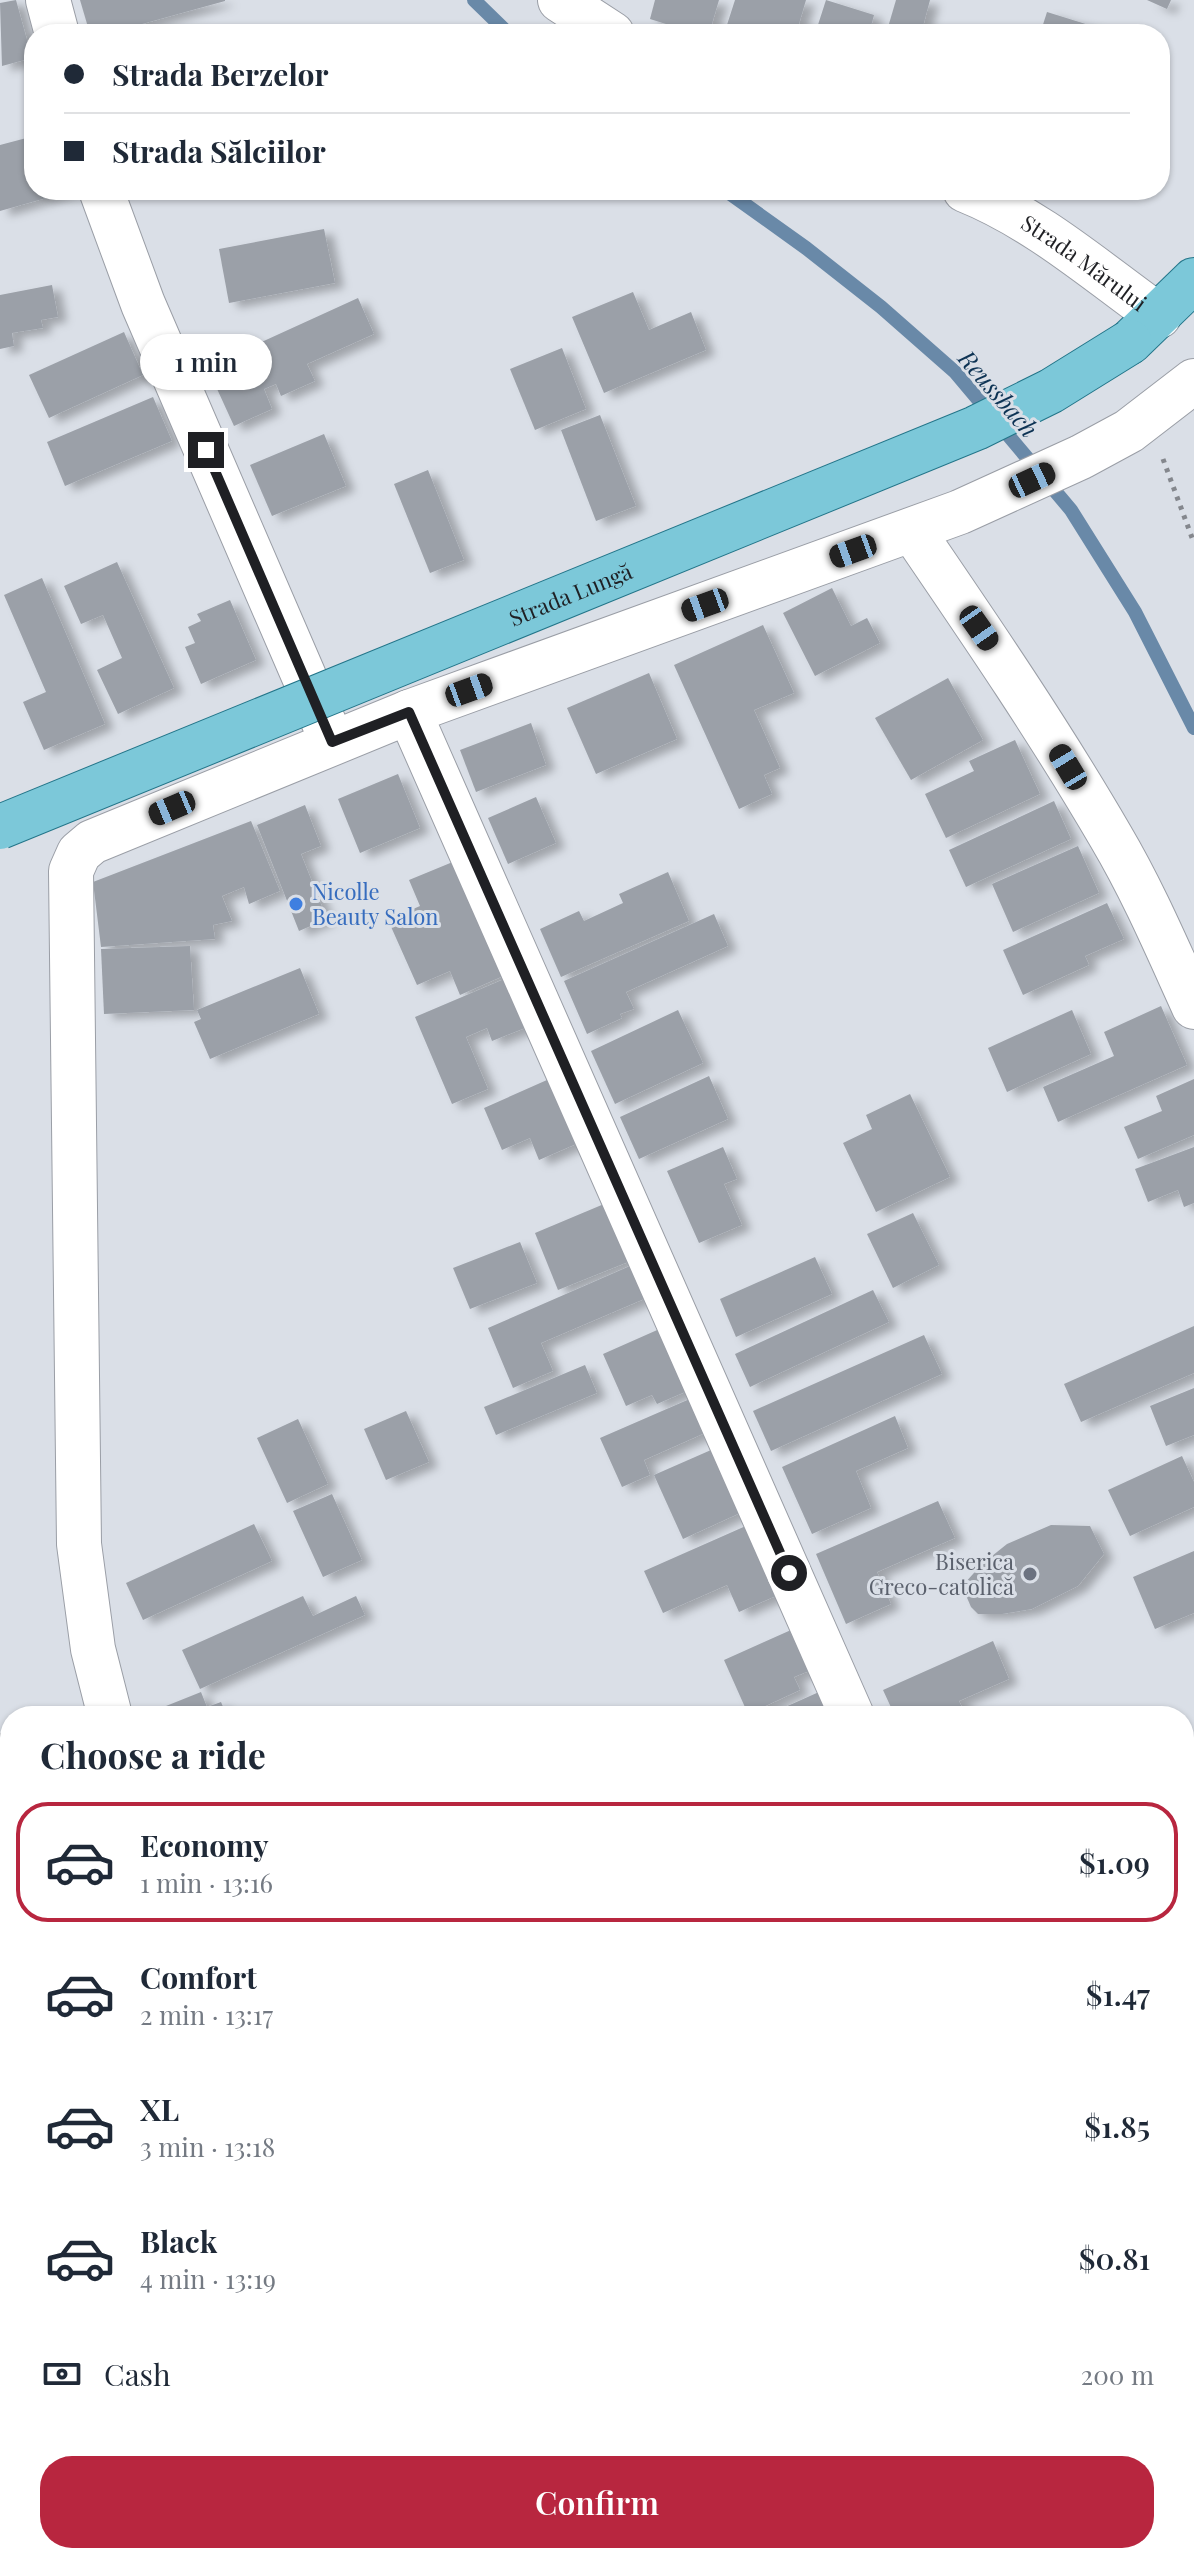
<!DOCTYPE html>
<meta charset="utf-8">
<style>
:root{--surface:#fff;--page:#f6f6f7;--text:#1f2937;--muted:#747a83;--line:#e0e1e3;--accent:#b8263f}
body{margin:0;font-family:"Playfair Display",serif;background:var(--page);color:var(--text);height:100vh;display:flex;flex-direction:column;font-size:30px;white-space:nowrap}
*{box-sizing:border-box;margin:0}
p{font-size:26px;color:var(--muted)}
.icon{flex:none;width:44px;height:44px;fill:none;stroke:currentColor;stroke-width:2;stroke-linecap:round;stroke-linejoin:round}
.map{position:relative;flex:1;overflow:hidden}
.sheet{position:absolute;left:0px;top:1706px;width:1194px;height:858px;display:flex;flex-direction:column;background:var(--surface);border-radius:32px 32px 0 0;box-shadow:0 2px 6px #0004}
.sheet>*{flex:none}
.banner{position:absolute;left:24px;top:24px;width:1146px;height:176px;border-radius:32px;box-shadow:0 2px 6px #0004;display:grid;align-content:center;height:176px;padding:0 40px;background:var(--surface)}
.end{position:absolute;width:36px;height:36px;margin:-18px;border:10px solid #1f2024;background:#fff;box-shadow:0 0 0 4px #fff}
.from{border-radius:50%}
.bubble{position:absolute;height:56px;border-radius:28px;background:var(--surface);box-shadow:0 2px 6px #0004;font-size:26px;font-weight:600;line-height:56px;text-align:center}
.car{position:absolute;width:24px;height:48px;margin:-24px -12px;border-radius:10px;box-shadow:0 0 6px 2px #0007;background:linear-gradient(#222 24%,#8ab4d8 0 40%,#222 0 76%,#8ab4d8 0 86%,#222 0)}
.banner b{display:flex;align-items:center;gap:28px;height:76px;font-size:30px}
.banner b+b{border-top:2px solid var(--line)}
.banner i{width:20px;height:20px;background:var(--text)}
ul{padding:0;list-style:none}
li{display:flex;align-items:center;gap:24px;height:120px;margin:0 16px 12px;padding:0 24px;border:4px solid transparent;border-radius:32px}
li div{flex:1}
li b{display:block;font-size:30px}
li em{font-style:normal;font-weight:600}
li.active{border-color:var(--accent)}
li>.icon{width:72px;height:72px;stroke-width:1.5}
h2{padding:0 40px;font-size:36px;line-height:96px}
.pay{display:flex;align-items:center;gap:20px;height:88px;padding:0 40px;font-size:30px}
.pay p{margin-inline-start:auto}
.button{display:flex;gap:16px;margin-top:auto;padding:16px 40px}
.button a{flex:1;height:92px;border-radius:32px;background:var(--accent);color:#fff;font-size:32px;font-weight:600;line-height:92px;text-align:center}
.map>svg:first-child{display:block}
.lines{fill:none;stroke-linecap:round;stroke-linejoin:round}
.stream{stroke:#6989a8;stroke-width:14}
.building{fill:#9ba0a8;filter:url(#shadow)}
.minor-casing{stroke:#9a9ea6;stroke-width:46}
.major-casing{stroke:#237589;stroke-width:46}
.path{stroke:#84878d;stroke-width:5;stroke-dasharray:4 6;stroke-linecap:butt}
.minor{stroke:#fff;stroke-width:44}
.major{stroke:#7cc8d9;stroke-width:44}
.major-bridge-casing{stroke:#237589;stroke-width:46;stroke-linecap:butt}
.major-bridge{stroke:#7cc8d9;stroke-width:44}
.route{stroke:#1f2024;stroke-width:10}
.shop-dot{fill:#3f7fe0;stroke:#dadfe7;stroke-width:3}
.worship-dot{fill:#6b7280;stroke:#dadfe7;stroke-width:3}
.labels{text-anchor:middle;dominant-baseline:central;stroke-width:6;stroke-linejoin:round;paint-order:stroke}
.street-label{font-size:22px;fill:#1f2024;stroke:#dadfe7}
.shop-label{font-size:22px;fill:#366cbe;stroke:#dadfe7;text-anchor:start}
.worship-label{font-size:22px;fill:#5b616d;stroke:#dadfe7;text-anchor:end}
.water-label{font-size:24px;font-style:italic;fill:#0d3354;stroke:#dadfe7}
</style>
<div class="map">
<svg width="1194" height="2563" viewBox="0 0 1194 2563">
<defs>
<filter id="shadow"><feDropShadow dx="9" dy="5" stdDeviation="4" flood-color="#0004"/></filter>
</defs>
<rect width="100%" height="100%" fill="#dadfe7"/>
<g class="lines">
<g class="stream">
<polyline points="474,0 509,34"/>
<polyline points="725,190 806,248 881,307 955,372 1071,510 1135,612 1194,728"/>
</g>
</g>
<g class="building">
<polygon points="16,0 32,58 2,66 0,3"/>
<polygon points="80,0 225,0 225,1 106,34 90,34"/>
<polygon points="655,0 719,0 709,34 698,34 650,19"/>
<polygon points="735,0 806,0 796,34 724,34"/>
<polygon points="826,0 874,15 869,34 815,34"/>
<polygon points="896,0 930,0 921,34 886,34"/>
<polygon points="1147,0 1171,0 1167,9"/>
<polygon points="1047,12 1105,30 1103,34 1040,34"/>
<polygon points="34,136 34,190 71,191 0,211 0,145"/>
<polygon points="324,229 335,283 229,303 219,249"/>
<polygon points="52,285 58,317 41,320 43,328 12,333 14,346 0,349 0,295"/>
<polygon points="633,292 649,330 691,312 706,350 604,393 572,317"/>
<polygon points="358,298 374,334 307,364 315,381 281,396 276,384 264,389 272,409 234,426 207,367"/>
<polygon points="124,332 143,375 49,418 29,375"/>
<polygon points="562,348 586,409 535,430 510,369"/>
<polygon points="153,397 172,441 65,486 47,442"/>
<polygon points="600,415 636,506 596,521 561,430"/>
<polygon points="324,434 346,486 272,516 250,465"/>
<polygon points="428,470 464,560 430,573 394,484"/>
<polygon points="117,562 174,688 118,714 97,670 122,658 103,615 81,624 64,586"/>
<polygon points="42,578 105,724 44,750 23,702 46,692 4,595"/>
<polygon points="832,588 851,626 867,618 880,643 815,676 783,613"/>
<polygon points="230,600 256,660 201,684 185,647 195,643 188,627 201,621 197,614"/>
<polygon points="763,625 794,693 754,710 780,768 764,775 772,794 739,809 674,665"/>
<polygon points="649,673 677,739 596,774 567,708"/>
<polygon points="948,678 983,740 911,780 875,718"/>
<polygon points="531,723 546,765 476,792 460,750"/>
<polygon points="1015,740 1040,794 946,838 925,794 974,771 969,761"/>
<polygon points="398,774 420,828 360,853 338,799"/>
<polygon points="536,797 556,843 508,864 488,818"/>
<polygon points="1054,801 1071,839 966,887 949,850"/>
<polygon points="305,805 321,846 301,854 327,919 299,931 257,825"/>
<polygon points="251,821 280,891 249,904 244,887 222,896 232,921 213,925 215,939 101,947 93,882"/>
<polygon points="1078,846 1099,893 1013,932 992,884"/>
<polygon points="460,859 510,973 460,995 450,971 417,985 388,920 420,906 409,880"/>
<polygon points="668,872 689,921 561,977 540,929 579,911 584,921 623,903 619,894"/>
<polygon points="1107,903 1124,939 1085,956 1089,965 1023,995 1003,950"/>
<polygon points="714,914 728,946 626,992 634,1009 620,1014 622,1018 587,1034 564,981"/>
<polygon points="190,946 194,1010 104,1014 101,949"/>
<polygon points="300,968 319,1014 210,1059 194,1022 201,1019 197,1010"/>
<polygon points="509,977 530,1026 492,1041 487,1028 466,1037 488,1089 452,1104 415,1017"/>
<polygon points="1161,1006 1187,1065 1058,1122 1043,1087 1114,1056 1104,1032"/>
<polygon points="678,1010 703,1063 615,1104 591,1051"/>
<polygon points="1072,1010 1091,1054 1007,1092 988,1048"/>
<polygon points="556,1076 583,1141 539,1160 530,1138 502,1150 484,1108"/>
<polygon points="709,1076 728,1119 639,1159 620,1117"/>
<polygon points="1194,1079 1194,1135 1138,1159 1124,1127 1162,1111 1156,1096"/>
<polygon points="910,1094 950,1177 876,1212 843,1143 872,1129 866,1115"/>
<polygon points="723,1147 737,1179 724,1184 742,1225 699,1243 667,1171"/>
<polygon points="1194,1147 1194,1203 1184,1207 1178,1190 1148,1202 1135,1169"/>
<polygon points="604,1204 628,1262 558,1290 535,1233"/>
<polygon points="913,1213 939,1265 893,1288 867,1234"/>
<polygon points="520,1242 537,1283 470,1309 453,1268"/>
<polygon points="815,1257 832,1294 736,1337 720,1299"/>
<polygon points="630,1266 644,1299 541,1343 553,1371 513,1388 488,1328"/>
<polygon points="873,1290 889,1322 750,1387 735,1354"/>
<polygon points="1194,1326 1194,1373 1081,1422 1064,1384"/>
<polygon points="664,1327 692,1389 657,1404 652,1395 626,1406 603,1354"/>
<polygon points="924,1335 942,1374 771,1451 753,1411"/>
<polygon points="585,1365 597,1393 496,1435 484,1407"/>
<polygon points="1194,1388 1194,1435 1166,1446 1150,1406"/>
<polygon points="692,1398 707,1432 644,1460 650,1475 622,1487 600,1438"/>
<polygon points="406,1411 429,1462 386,1480 364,1429"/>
<polygon points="895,1416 908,1448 856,1471 871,1508 812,1534 782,1467"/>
<polygon points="298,1419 328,1484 287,1503 257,1438"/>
<polygon points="711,1450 740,1513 683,1539 654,1475"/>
<polygon points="1182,1456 1194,1482 1194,1507 1130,1536 1108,1490"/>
<polygon points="332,1494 362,1560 323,1577 293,1511"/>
<polygon points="938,1501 955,1538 877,1572 891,1604 846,1624 816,1554"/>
<polygon points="254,1524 272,1561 143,1620 126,1583"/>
<polygon points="748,1525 778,1595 739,1612 727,1585 663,1613 644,1571"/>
<polygon points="1051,1525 1090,1526 1104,1554 1078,1586 1032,1609 1002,1614 978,1614 971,1607 965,1593 964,1584 982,1564 1007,1544"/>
<polygon points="1194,1551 1194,1613 1155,1629 1133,1577"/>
<polygon points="303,1596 313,1616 356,1596 365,1615 200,1689 182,1650"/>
<polygon points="791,1630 809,1671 794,1677 800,1690 748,1714 724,1660"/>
<polygon points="993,1641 1009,1679 959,1701 966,1716 895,1716 883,1690"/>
<polygon points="201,1692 207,1707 221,1702 227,1716 141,1716"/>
<polygon points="819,1692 830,1716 765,1716"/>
<polygon points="8,1731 10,1778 0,1781 0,1733"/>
<polygon points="1184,1865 1194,1890 1194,1908 1184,1912"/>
<polygon points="10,1868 10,1949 0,1952 0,1871"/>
<polygon points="1194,1946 1194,1984 1184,1988 1184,1950"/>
<polygon points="1184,2122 1194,2146 1184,2150"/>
<polygon points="1194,2184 1194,2229 1189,2231 1194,2242 1194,2271 1184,2275 1184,2188"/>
<rect x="0" y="2271" width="10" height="63"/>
<polygon points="1194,2336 1194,2377 1184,2354 1184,2340"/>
<polygon points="10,2459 10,2492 0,2493 0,2460"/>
<polygon points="1194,2503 1194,2528 1185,2506"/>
<polygon points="815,2554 878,2554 882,2563 797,2563"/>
<polygon points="1079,2554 1108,2554 1112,2563 1057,2563"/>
</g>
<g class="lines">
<defs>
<g id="minor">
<polyline points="48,0 57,34"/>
<polyline points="560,0 612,34"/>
<polyline points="101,190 143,304 328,732"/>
<path id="s1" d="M 965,190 C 1037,219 1096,271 1159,316"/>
<path d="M 912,530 C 981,631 1050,732 1111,837 C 1143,891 1168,950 1194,1007"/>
<polyline points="409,712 852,1716"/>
<polyline points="110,1716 93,1649 79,1544 71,871 79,853 92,842 409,712 960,512 1081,457 1129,431 1194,381"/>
<polyline points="0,1826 10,1822"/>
<polyline points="1184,2475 1194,2471"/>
<polyline points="907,2554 912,2563"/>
<polyline points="988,2563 1008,2554"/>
</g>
<polyline id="major" points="1130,342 1194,280"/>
</defs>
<use href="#minor" class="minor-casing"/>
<use href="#major" class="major-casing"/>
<polyline class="path" points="1163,459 1194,543"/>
<use href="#minor" class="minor"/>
<use href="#major" class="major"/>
<defs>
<g id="major-bridge">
<path id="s2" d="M 0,827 L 976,428 L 1051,391 L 1130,342"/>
</g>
</defs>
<use href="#major-bridge" class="major-bridge-casing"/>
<use href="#major-bridge" class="major-bridge"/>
</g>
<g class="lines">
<polyline class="route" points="206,450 332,742 409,712 789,1573"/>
</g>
<circle class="shop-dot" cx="296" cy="904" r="8"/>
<circle class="worship-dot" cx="1030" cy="1574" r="8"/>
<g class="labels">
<g class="street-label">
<text stroke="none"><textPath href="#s1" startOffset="140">Strada Mărului</textPath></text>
<text stroke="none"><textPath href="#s2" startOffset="616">Strada Lungă</textPath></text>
</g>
<g class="shop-label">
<text x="312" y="891">Nicolle<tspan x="312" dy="25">Beauty Salon</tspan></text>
</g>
<g class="worship-label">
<text x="1014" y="1561">Biserica<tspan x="1014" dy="25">Greco-catolică</tspan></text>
</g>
<g class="water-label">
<text transform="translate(999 393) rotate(49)">Reussbach</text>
</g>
</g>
</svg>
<i class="end from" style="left:789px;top:1573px"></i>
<i class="end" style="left:206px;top:450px"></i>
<div class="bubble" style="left:140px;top:334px;width:132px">1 min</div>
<i class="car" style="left:1032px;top:480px;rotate:65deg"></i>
<i class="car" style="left:853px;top:551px;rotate:250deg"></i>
<i class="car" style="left:705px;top:605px;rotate:250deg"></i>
<i class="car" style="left:979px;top:628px;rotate:145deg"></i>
<i class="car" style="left:469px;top:690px;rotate:70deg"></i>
<i class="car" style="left:1068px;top:767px;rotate:329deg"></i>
<i class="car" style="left:172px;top:808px;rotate:247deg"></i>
<div class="banner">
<b><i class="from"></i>Strada Berzelor</b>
<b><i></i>Strada Sălciilor</b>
</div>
<section class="sheet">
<h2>Choose a ride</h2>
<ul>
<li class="active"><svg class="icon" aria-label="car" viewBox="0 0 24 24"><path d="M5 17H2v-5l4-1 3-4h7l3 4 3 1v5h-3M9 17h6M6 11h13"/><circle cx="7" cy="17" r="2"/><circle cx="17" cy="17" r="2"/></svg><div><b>Economy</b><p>1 min · 13:16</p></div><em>$1.09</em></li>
<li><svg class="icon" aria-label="car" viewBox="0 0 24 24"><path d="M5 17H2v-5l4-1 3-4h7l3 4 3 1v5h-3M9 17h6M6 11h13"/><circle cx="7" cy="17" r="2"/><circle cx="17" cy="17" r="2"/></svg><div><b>Comfort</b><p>2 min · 13:17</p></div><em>$1.47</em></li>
<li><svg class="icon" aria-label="car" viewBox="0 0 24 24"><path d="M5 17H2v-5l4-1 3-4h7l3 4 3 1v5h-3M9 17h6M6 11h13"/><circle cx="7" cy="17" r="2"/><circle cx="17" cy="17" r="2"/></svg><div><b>XL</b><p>3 min · 13:18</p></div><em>$1.85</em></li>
<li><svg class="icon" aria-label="car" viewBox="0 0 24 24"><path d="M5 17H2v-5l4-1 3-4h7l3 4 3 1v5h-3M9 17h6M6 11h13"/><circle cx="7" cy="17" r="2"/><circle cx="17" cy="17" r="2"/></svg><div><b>Black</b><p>4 min · 13:19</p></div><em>$0.81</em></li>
</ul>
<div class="pay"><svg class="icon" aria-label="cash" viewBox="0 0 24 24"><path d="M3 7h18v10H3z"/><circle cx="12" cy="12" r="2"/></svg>Cash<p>200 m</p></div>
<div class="button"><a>Confirm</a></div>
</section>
</div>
